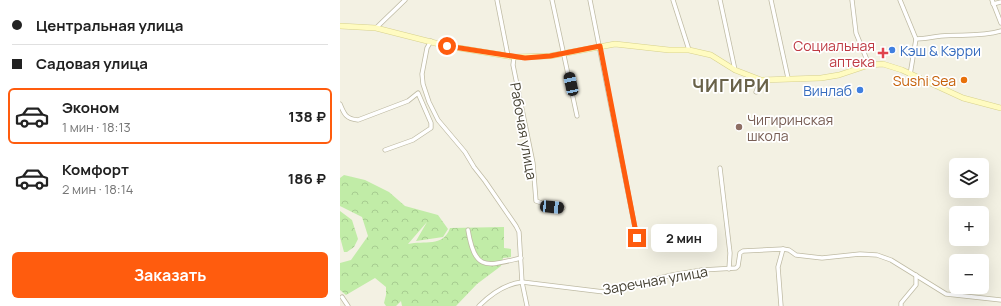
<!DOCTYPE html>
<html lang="ru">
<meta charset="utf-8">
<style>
:root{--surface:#fff;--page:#f6f6f6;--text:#222;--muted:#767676;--line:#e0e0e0;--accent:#ff5c0e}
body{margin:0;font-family:Manrope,sans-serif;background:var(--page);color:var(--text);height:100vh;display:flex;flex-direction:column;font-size:15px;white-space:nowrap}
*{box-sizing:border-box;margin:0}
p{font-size:13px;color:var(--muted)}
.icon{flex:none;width:22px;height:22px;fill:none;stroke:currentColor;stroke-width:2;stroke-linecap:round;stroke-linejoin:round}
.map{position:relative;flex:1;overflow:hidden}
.drawer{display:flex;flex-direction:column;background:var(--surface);width:340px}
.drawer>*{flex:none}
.banner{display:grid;align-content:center;height:88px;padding:0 12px;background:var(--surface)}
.fabs{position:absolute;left:609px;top:158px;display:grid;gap:8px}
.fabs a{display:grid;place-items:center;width:40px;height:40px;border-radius:6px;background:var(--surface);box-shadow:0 4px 16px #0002;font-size:20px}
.end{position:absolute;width:18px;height:18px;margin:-9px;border:5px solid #ff5c0e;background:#fff;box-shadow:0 0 0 2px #fff}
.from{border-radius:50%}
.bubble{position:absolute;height:28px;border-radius:6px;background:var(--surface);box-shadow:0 4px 16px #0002;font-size:13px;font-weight:700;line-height:28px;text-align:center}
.car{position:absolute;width:12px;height:24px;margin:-12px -6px;border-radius:5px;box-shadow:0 0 3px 1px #0007;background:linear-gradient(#222 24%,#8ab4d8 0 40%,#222 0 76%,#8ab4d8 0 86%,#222 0)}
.banner b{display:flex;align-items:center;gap:14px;height:38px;font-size:15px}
.banner b+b{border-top:1px solid var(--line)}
.banner i{width:10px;height:10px;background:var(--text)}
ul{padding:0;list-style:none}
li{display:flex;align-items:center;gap:12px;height:56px;margin:0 8px 6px;padding:0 4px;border:2px solid transparent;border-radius:6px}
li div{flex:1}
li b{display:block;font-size:15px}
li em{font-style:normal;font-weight:700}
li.selected{border-color:var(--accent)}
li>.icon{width:36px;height:36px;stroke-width:1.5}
.cta{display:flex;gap:8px;margin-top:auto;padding:8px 12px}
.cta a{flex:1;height:46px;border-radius:6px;background:var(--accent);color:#fff;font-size:16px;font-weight:700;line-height:46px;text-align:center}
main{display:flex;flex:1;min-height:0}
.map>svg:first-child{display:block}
.forest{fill:url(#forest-crowns)}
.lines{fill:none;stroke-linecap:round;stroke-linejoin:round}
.street-casing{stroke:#bfbba4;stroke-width:5}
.secondary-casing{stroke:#d7d18d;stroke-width:6}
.street{stroke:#fff;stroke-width:3.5}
.secondary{stroke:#fffbc1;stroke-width:5}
.route{stroke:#ff5c0e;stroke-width:5}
.shop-dot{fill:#3f7fe0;stroke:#fff;stroke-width:1.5}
.health-dot{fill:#e0444e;stroke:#fff;stroke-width:1.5}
.food-dot{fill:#e8710a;stroke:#fff;stroke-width:1.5}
.education-dot{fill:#8d6e63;stroke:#fff;stroke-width:1.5}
.labels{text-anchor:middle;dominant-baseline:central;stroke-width:3.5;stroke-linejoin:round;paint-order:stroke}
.health-label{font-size:14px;fill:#be3a42;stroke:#fff;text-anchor:end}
.shop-label{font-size:14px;fill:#366cbe;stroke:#fff;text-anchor:start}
.food-label{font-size:14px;fill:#c56008;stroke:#fff;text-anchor:end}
.education-label{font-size:14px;fill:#785e54;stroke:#fff;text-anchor:start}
.street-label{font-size:14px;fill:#454132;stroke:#fff}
.district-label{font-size:18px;font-weight:bold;letter-spacing:1px;fill:#696249;stroke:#fff}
</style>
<main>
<section class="drawer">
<div class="banner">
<b><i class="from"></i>Центральная улица</b>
<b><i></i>Садовая улица</b>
</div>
<ul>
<li class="selected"><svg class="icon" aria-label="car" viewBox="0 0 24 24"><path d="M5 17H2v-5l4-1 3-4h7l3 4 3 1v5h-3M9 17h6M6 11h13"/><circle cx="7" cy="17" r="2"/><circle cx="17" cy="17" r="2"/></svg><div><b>Эконом</b><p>1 мин · 18:13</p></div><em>138 ₽</em></li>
<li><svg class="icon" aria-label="car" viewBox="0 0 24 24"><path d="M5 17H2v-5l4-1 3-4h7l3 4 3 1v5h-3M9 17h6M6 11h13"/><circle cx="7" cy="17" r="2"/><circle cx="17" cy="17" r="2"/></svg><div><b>Комфорт</b><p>2 мин · 18:14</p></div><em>186 ₽</em></li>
</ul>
<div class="cta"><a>Заказать</a></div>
</section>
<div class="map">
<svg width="661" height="306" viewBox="0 0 661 306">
<defs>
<pattern id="forest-crowns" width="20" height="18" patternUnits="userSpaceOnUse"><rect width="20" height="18" fill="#c1eca7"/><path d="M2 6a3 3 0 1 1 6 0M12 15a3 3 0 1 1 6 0" fill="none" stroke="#a7cc90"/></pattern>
</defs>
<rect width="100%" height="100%" fill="#f3f1e3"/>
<g class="forest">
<path d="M 4,175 L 25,180 L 49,192 L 65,206 L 98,215 L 108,229 L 103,237 L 76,241 L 87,222 L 68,244 C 84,240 103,248 110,228 L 164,227 L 164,248 L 171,249 L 171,257 L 163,258 L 161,266 L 137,284 L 116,306 L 62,306 L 61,301 L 56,306 L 46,306 L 44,303 L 46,295 L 46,287 L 35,278 L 6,295 L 0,290 L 0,263 L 11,260 L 28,236 L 22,217 L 0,206 L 0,178 Z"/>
<polygon points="0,211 12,220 18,239 14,247 7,252 4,252 0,237"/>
</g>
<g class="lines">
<defs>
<g id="street">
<polyline points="157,0 168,56"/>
<polyline points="212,0 237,116"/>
<polyline points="250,0 297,238"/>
<polyline points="333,0 349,50"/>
<polyline points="380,0 395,70"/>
<polyline points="431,0 448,78"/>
<polyline points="512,0 516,33 529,65"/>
<polyline points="560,0 576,39 570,75"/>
<polyline points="652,0 661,23"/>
<polyline points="653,4 661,2"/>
<polyline points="36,28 65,0"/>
<path d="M 576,39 C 586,39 592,37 601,36 C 621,34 641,37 661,31"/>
<polyline points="91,41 87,48 82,74 83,84 89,102 98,120 125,152 134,167 145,181 176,226 179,232 182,282 187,306"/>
<polyline points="174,57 173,65 193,163 196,201 213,207 223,208"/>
<polyline points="416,92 421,80"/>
<path d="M 0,104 C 4,114 6,119 18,120 L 68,101 L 78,93 L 91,123 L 91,128 L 73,140 L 45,150"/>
<polyline points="380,168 390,253 389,269"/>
<path d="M 128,230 C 135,272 146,266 181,258"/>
<polyline points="2,297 8,306"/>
<path d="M 139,306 C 151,294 165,284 182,282 L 264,292 L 332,275 L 362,270 L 396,268 L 398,266 L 400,253 L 403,251 L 443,249 L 449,250 L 456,255 L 482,258 L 520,254 L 537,255 L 551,260 L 606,294 L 661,300"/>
<polyline points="441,306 438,267 443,249"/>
<polyline points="561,306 561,303 576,285 576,275"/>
</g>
<polyline id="secondary" points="0,26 36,28 107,46 174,57 210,56 275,44 329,50 349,50 371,55 395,70 421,80 481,78 499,75 529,65 543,64 562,70 623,98 661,108"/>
</defs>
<use href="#street" class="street-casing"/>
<use href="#secondary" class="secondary-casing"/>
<use href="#street" class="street"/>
<use href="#secondary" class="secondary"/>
</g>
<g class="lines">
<polyline class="route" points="107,46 185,58 210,56 260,46 297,238"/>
</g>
<g class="shop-dot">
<circle cx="552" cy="50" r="4"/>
<circle cx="520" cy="90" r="4"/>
</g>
<path class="health-dot" d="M541 47h4v4h4v4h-4v4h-4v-4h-4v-4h4z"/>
<circle class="food-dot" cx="624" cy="80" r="4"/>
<circle class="education-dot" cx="399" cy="127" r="4"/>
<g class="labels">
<g class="health-label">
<text x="535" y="45">Социальная<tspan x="535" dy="16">аптека</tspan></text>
</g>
<g class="shop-label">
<text x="560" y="50">Кэш &amp; Кэрри</text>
<text x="512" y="90" text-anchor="end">Винлаб</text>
</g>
<g class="food-label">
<text x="616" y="80">Sushi Sea</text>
</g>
<g class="education-label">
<text x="407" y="119">Чигиринская<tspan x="407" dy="16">школа</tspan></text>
</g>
<g class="street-label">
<text transform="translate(184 131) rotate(80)">Рабочая улица</text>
<text transform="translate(315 280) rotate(-10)">Заречная улица</text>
</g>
<g class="district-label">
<text x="391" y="85">ЧИГИРИ</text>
</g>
</g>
</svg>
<div class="fabs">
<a><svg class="icon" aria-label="layers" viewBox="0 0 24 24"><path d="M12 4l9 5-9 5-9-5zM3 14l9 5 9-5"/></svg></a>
<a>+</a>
<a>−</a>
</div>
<i class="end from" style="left:107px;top:46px"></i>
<i class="end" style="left:297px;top:238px"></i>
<div class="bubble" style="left:311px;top:224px;width:66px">2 мин</div>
<i class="car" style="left:231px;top:84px;rotate:348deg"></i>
<i class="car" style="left:212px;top:207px;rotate:96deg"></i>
</div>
</main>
